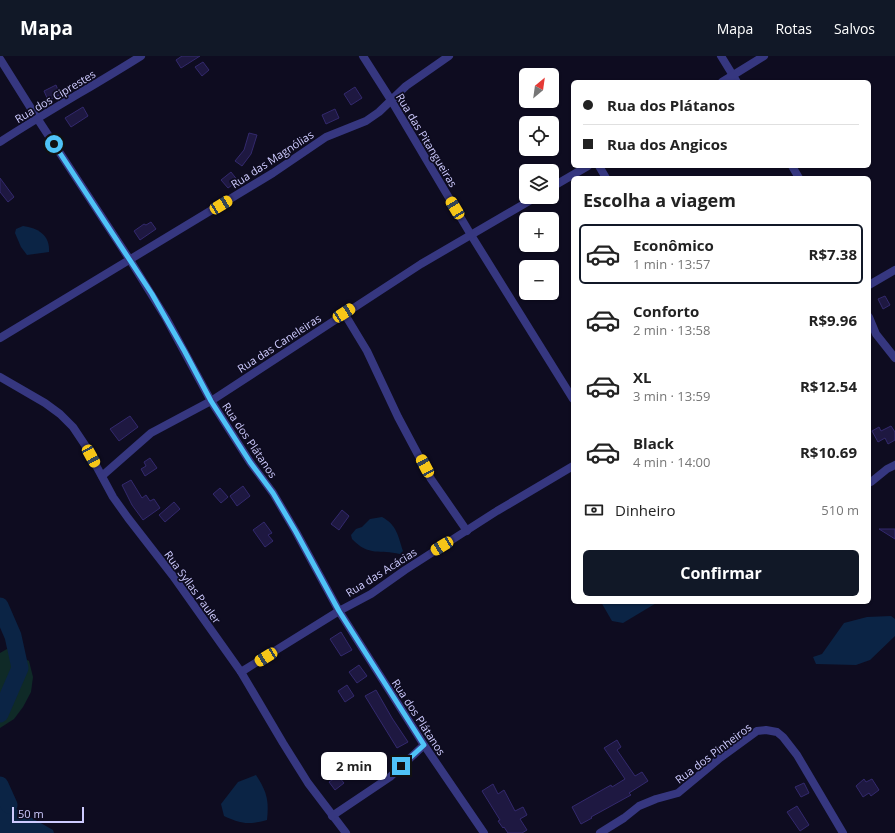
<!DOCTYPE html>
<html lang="pt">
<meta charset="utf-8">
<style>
:root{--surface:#fff;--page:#f2f2f2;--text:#222;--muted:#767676;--line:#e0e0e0;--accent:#111827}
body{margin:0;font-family:"Open Sans",sans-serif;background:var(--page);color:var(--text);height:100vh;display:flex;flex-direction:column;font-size:15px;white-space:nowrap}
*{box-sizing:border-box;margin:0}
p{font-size:13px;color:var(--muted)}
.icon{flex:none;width:22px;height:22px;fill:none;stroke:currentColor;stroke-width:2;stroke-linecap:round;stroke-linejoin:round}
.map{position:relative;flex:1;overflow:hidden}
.side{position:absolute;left:571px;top:120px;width:300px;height:428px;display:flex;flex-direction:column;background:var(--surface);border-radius:6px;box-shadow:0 1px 3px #0004}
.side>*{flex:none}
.top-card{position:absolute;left:571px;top:24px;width:300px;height:88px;border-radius:6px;box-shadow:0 1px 3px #0004;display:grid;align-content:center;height:88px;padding:0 12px;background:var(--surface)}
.needle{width:26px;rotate:29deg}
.controls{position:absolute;left:519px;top:12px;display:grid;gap:8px}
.controls a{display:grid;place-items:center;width:40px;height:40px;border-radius:6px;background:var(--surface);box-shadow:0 1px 3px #0004;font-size:20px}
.scale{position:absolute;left:12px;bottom:10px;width:72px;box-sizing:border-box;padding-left:4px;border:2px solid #cecbff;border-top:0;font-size:11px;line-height:14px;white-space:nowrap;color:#cecbff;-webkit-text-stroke:3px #0e0c20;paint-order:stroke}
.end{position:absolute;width:18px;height:18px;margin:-9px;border:5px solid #4fc3f7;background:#111;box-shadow:0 0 0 2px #111}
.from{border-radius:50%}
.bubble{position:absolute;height:28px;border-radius:6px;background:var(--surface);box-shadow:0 1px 3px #0004;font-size:13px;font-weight:700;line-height:28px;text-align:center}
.car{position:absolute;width:12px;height:24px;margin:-12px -6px;border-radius:5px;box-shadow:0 0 3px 1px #0007;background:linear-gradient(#f5c518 24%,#345 0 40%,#f5c518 0 76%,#345 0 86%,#f5c518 0)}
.top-card b{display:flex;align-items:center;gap:14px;height:38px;font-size:15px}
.top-card b+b{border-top:1px solid var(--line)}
.top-card i{width:10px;height:10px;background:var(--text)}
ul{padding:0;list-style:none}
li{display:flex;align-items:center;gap:12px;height:60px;margin:0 8px 6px;padding:0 4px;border:2px solid transparent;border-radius:6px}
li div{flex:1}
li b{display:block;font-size:15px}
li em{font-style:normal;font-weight:700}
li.current{border-color:var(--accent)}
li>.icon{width:36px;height:36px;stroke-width:1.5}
h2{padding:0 12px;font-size:18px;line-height:48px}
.pay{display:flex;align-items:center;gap:10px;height:44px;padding:0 12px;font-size:15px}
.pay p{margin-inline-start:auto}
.primary-button{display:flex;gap:8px;margin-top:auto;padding:8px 12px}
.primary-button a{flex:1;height:46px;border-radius:6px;background:var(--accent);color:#fff;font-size:16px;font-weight:700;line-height:46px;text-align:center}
header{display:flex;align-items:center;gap:24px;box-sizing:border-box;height:56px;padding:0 20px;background:var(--accent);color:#fff}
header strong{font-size:19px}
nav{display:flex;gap:22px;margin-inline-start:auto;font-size:14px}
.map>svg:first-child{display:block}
.green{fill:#0f2a27}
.water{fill:#0b2445}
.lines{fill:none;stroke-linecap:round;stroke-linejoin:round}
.river{stroke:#0b2445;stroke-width:17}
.building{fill:#1e1841;stroke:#33296d}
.street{stroke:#363780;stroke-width:8}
.route{stroke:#4fc3f7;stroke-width:5}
.labels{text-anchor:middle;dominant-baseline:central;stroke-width:3.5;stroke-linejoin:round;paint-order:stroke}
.street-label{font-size:11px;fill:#cecbff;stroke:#0e0c20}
</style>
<header>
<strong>Mapa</strong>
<nav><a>Mapa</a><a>Rotas</a><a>Salvos</a></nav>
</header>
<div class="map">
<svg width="895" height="777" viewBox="0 0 895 777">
<rect width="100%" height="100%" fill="#0e0c20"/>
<polygon class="green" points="7,593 29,605 33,621 31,636 23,651 14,663 0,672 0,597"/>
<g class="water">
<path d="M 23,170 C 38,172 50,179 49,196 L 27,199 L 21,191 L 15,177 L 16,173 Z"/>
<path d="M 382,461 C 397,469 398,480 403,495 L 400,498 C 380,493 369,501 352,483 L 351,479 L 356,473 L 362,471 L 370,463 Z"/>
<polygon points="601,546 658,546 623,567 612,565"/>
<polygon points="891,560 895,563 895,580 870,604 856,609 816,608 813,601 822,598 844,567 867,561"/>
<path d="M 256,719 C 267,736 269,744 267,764 C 248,769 241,768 224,760 L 221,748 L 238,726 Z"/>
<polygon points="0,749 9,749 53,774 54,777 0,777"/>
</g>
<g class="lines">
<g class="river">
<polyline points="0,550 13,580 20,612 0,658"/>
<polyline points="0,729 9,749"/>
</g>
</g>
<g class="building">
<polygon points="182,0 200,0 181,12 176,4"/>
<polygon points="203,6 209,14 202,20 195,11"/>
<polygon points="56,29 60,39 48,44 44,35"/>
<polygon points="355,31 362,42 351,49 344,38"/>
<polygon points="83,51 88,60 71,71 65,62"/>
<polygon points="335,53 339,62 326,68 322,59"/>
<polygon points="249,77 257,79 251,98 242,110 235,105 244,94"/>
<polygon points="231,116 238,125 228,132 221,124"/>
<polygon points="0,122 14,141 8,146 0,136"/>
<polygon points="151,166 156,173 140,184 134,175 144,168 146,169"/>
<polygon points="885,240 890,249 883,253 878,243"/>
<polygon points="130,360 138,371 119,385 110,373"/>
<polygon points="891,370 895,376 895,384 888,388 885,382 878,386 872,375 879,371 881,375"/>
<polygon points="150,402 157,412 145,420 141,413 146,410 144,406"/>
<polygon points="131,424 142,442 146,439 150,445 154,443 160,452 143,464 132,449 122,429"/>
<polygon points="243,430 250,440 237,450 230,440"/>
<polygon points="220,432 228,441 221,447 213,438"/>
<polygon points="174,446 180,453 165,466 159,459"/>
<polygon points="342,454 349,460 339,474 331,468"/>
<polygon points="264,466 272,477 268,479 273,485 265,491 253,474"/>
<polygon points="879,473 895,473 895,483"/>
<polygon points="341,576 352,594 341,600 330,583"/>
<polygon points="359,609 367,620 357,627 349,616"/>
<polygon points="347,629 354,640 345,646 338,635"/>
<polygon points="376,634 392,662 408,686 397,692 365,640"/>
<polygon points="617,684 621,691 617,694 635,720 642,716 648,725 629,737 631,739 591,761 592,762 581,768 572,751 611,729 612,731 625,723 604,692"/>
<polygon points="338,720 344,727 335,734 329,726"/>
<polygon points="864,723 866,726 872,723 879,734 871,740 869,737 863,741 856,730"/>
<polygon points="804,727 809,737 801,741 795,731"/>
<polygon points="493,728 498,738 504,734 515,755 523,751 527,759 520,763 527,774 522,777 508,777 504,771 503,772 498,765 500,764 482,735"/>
<polygon points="797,750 809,769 800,775 787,756"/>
</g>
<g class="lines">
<g class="street">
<polyline points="363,0 391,44 471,179 573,343"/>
<polyline points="721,0 737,26"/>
<polyline points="0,3 37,62 130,204 166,262 211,345 250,406 273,437 296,476 339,555 424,689 484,777"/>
<polyline points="722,26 764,0"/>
<path d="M 0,86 C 46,56 95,29 141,0"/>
<polyline points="599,110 606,122"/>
<polyline points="792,110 799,122"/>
<polyline points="552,131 588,110"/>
<polyline points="869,229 895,214"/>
<polyline points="344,257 367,295 398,361 431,423 467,475"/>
<polyline points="869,261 876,278 895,302"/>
<polyline points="0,282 273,117 326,81 366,65 379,56 406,30 449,0"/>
<polyline points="0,321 45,347 60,358 73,371 85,389 113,441 128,462 173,520 241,616 283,687 308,727 346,777"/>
<polyline points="102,420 151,377 211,345 421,208 536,141"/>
<polyline points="871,426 887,413 895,409"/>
<polyline points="241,616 339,555 371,538 405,514 497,455 573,410"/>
<polyline points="332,760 390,721 424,689"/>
<polyline points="600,777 624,762 639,750 656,743 678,737 720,702 757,675 766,674 777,676 783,681 797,699 843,777"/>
</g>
</g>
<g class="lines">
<polyline class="route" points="54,88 152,238 185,296 211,345 250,406 273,437 296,476 339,555 424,689 401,710"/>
</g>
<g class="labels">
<g class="street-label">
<text transform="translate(55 40) rotate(-31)">Rua dos Ciprestes</text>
<text transform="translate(427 84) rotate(59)">Rua das Pitangueiras</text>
<text transform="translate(272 103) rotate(-33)">Rua das Magnólias</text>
<text transform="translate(279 287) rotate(-33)">Rua das Caneleiras</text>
<text transform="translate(250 384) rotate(56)">Rua dos Plátanos</text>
<text transform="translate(381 516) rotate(-32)">Rua das Acácias</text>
<text transform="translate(193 531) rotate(54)">Rua Syllas Pauler</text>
<text transform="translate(419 661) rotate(57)">Rua dos Plátanos</text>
<text transform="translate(713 697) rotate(-37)">Rua dos Pinheiros</text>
</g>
</g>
</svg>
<div class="controls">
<a><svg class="needle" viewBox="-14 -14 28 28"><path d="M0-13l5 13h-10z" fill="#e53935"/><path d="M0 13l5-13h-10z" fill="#767676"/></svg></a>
<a><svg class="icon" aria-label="locate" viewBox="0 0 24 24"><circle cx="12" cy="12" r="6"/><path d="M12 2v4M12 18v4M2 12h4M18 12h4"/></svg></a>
<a><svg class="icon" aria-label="layers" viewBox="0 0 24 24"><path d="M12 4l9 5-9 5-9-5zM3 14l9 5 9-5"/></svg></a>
<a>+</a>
<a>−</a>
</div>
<div class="scale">50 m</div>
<i class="end from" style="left:54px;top:88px"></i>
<i class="end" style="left:401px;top:710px"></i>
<div class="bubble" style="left:321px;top:696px;width:66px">2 min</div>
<i class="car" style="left:221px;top:149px;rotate:59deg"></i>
<i class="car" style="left:455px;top:152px;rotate:329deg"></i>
<i class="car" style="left:344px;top:257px;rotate:57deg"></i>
<i class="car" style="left:91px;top:400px;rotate:151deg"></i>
<i class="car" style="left:425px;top:410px;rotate:332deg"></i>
<i class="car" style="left:442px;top:490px;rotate:238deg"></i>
<i class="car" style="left:266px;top:601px;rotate:238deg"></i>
<div class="top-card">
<b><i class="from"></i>Rua dos Plátanos</b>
<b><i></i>Rua dos Angicos</b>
</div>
<section class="side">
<h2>Escolha a viagem</h2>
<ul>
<li class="current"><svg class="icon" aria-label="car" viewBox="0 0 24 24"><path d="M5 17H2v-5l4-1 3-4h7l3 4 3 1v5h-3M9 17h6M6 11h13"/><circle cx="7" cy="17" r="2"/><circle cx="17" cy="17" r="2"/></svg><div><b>Econômico</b><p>1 min · 13:57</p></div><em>R$7.38</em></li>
<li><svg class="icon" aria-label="car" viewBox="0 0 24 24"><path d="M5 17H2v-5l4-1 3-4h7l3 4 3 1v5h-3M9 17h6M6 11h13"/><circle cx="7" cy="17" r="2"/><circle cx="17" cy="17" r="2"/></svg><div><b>Conforto</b><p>2 min · 13:58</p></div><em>R$9.96</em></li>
<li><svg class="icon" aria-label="car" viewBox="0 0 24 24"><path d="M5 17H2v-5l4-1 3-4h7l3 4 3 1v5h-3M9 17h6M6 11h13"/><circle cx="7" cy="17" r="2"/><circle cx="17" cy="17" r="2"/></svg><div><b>XL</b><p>3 min · 13:59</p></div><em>R$12.54</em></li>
<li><svg class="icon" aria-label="car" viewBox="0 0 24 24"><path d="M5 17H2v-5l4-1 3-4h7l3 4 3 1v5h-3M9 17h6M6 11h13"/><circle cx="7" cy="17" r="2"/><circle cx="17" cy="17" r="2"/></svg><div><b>Black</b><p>4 min · 14:00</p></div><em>R$10.69</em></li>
</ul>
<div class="pay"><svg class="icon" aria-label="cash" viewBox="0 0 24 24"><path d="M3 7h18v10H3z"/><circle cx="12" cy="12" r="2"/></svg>Dinheiro<p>510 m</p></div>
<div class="primary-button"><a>Confirmar</a></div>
</section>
</div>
